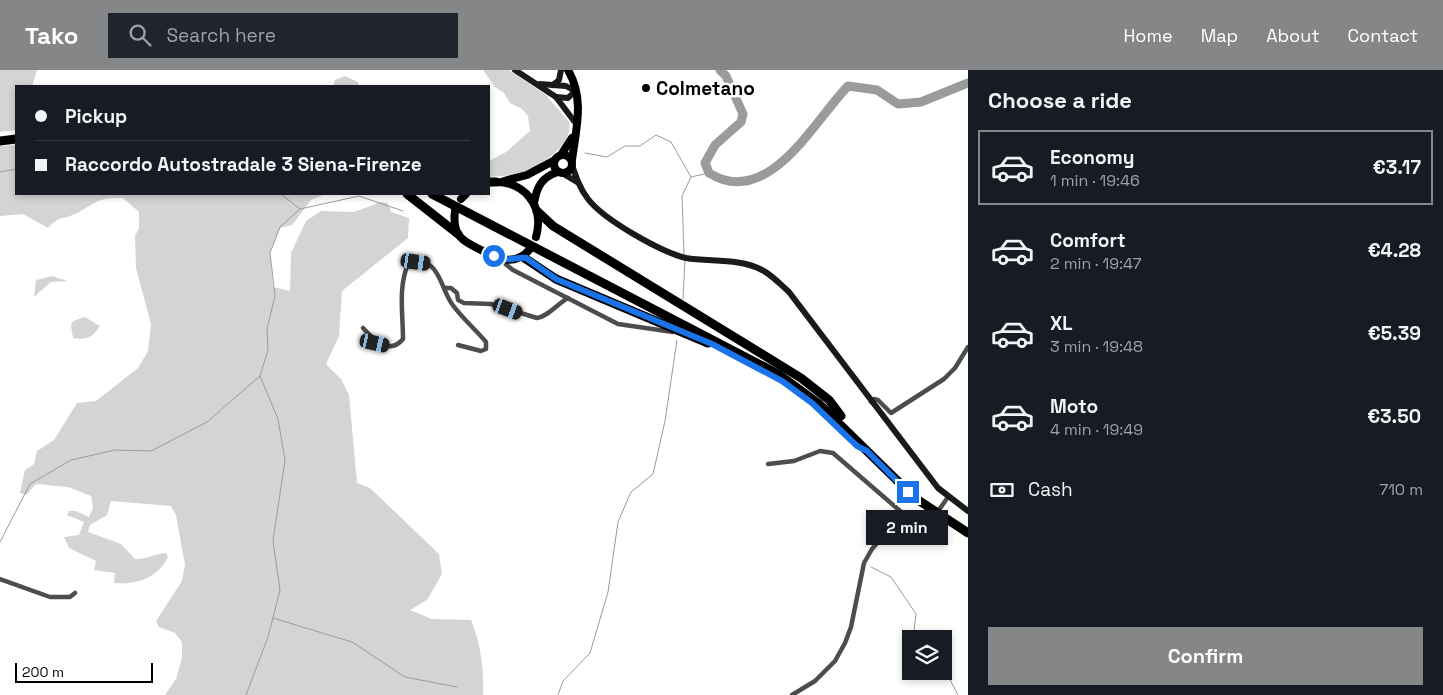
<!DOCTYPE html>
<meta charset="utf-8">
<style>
:root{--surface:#171b24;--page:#20242c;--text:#f1f3f6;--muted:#9ea1a6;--line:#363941;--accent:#858687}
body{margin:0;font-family:"Space Grotesk",sans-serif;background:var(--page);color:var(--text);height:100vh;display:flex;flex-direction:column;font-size:19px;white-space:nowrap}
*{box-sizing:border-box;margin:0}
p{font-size:16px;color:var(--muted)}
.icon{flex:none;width:28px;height:28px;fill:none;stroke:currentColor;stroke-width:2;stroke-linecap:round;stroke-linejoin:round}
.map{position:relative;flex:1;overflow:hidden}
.drawer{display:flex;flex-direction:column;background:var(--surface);width:475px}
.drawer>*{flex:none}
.hud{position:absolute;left:15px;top:15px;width:475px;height:110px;border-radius:0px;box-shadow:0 2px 8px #0003;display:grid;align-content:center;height:110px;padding:0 20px;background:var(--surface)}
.controls{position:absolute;left:902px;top:560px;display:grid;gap:10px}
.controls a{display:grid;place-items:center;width:50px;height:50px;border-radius:0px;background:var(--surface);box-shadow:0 2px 8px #0003;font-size:25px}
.scale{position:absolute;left:15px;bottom:12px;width:138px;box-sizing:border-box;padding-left:5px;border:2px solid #000;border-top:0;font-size:14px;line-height:18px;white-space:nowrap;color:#000;-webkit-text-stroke:4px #fff;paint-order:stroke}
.end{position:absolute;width:22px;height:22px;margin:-11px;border:6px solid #1a73e8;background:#fff;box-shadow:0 0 0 2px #fff}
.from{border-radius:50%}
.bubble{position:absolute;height:35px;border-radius:0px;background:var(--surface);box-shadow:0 2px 8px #0003;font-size:16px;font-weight:700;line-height:35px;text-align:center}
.car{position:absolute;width:15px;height:30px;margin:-15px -8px;border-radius:6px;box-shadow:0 0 4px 1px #0007;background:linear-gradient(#222 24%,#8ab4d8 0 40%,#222 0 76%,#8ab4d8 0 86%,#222 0)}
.hud b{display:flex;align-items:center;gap:18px;height:48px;font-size:19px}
.hud b+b{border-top:1px solid var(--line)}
.hud i{width:12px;height:12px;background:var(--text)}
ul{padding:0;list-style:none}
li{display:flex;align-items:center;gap:15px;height:75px;margin:0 10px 8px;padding:0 10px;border:2px solid transparent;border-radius:0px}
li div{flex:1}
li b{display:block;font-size:19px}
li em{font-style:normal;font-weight:700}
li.selected{border-color:var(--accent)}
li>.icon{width:45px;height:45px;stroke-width:1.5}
h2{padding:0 20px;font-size:22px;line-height:60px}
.pay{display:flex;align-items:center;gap:12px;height:55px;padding:0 20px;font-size:19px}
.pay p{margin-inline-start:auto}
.primary-button{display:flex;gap:10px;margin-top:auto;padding:10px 20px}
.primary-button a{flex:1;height:58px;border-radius:0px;background:var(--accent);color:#fff;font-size:20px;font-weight:700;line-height:58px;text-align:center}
header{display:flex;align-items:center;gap:30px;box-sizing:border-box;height:70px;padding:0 25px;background:var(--accent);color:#fff}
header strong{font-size:24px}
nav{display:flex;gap:28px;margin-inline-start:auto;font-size:18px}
.search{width:350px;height:45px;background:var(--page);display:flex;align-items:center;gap:12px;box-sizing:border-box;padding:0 18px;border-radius:0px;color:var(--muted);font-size:19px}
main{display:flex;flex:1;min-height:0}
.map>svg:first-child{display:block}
.green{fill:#d4d4d4}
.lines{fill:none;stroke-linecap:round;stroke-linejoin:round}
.stream{stroke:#9b9b9b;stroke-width:1}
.river{stroke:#9b9b9b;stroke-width:9}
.street{stroke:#4d4d4d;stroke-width:4.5}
.secondary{stroke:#1a1a1a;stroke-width:6}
.primary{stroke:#000;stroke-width:8}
.highway{stroke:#000;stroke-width:9}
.route{stroke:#1a73e8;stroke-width:6}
.poi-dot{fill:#000;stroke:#fff;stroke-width:2}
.labels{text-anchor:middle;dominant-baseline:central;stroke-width:5;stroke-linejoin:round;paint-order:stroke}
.poi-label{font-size:19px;font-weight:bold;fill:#000;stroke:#fff;text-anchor:start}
</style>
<header>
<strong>Tako</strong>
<div class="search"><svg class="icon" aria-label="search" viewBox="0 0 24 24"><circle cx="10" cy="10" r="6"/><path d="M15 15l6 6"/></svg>Search here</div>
<nav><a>Home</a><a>Map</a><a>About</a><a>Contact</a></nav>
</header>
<main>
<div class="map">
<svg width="968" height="625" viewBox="0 0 968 625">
<rect width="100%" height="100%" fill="#fff"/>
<g class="green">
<polygon points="0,0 37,0 32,16 16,16 16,60 0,62"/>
<path d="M 483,0 L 509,0 L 546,25 L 569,52 C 574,75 542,94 524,102 C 514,106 500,106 489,107 L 489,91 L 506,82 L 530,61 L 528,46 L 522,39 L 510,33 L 504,23 L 495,17 Z"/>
<polygon points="345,6 358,12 359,16 333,16 335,10"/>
<path d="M 16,75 L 16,124 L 325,124 L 311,130 L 292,155 L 280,158 L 270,183 L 273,217 L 290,221 L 291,183 L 306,151 L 321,141 L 354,142 L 381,132 L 388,133 L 391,142 L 409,148 L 408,168 L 342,221 L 339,266 L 326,294 L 341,309 L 349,325 L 357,413 L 370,418 L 439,484 L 442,504 L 427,530 L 410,540 L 432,549 L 471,550 C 481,575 484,598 483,625 L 165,625 L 176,609 L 182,588 L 182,572 L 175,563 L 159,557 L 156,551 L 182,511 L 185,495 L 176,445 L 171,436 L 111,431 L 107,445 L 90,455 L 88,462 L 121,474 L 135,489 C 146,490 155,483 166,483 L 168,487 C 158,508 136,515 114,513 L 115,503 L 94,500 L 96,491 L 69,478 L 64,467 L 79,465 L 84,452 L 67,445 L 69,441 L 76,441 L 89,447 L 93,438 L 91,426 L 68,417 L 36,414 L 26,425 L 20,423 L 25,400 L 34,394 L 37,381 L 54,370 L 77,333 L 96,331 L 138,298 L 148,281 L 151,254 L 136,198 L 135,166 L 139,158 L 139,142 L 123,128 C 96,127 97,133 75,144 C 62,150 60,145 48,158 L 23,144 L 0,146 L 0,76 Z"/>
<polygon points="52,206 68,211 51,212 34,227 36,210"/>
<path d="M 85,247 L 100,256 C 92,268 87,270 73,268 L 71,256 L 73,251 Z"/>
</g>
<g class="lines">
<g class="stream">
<polyline points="585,83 607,87 625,76 640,76 656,65 671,72 691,107 709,103"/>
<polyline points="0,102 16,99"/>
<polyline points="281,124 300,139"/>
<polyline points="684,184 682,126 691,107"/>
<polyline points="683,229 685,190"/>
<polyline points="0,472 30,414 71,390 115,380 151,381 207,352 260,306"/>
<polyline points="871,497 891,507 916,544 913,569"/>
<polyline points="273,548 352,572 405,607 457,617"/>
<polyline points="944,598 958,625"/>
<polyline points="246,625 268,567 280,520 273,471 285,390 278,349 260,306 268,280 267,259 275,226 270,183 280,157 300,139 359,126 403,141"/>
<polyline points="558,625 563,611 590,583 608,522 618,452 631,422 653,404 665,351 677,270"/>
</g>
<path class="river" d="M 720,0 L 726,6 L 743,44 L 741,52 L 715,75 L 705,93 L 709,103 C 768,140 814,51 848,16 L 877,20 L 898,34 L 921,32 L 968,13"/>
<g class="street">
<polyline points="499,189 513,200 618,254 673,262"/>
<path d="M 445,218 L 451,218 L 457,223 L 458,230 L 464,233 L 491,234 L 537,248 C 549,246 557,234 568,228"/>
<path d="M 363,258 C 373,269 389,286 403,269 C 403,245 398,217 408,194 C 440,184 439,216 452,234 C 461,247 475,259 486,272 L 486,279 L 481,281 L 458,275"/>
<polyline points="871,332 874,329 878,330 891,343 944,309 955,298 968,277"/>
<polyline points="768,394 794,391 820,381 833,383 907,447"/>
<polyline points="0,509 50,527 70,527 75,523"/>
<polyline points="792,625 815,611 835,591 845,573 851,557 864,493 872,479 894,454 904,447 920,457 927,457 948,427"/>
</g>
<g class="secondary">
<polyline points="515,0 556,27 574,51"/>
<polyline points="540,14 566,16 575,21"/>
<polyline points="553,15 559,10 561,0"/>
<polyline points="556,27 568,28 575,21"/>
<path d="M 572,95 C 576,107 580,119 588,129 C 604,150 661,182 686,188 C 710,192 740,188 762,200 C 772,205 780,214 789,222 L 938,418 L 968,441"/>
<polyline points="562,103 577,112"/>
</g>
<g class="primary">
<path d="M 568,0 C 585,29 576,59 572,90"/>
<circle cx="563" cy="94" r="9"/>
<polyline points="561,85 572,68"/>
<polyline points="504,111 527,105 555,90"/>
<path d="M 492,112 C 524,110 545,136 536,167"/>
<polyline points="461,129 466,124"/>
<path d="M 534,133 C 537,116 542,107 558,102"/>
<path d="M 455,141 C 454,149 454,157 458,164 C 462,171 470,174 477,178 C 496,188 514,198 530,179"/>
</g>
<g class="highway">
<polyline points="0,71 16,69"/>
<polyline points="489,112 496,112"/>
<polyline points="407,124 458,164"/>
<polyline points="432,124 778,304 819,334 915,428 968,463"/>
<polyline points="537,141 553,156 801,308 829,330 841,346"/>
<polyline points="523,187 556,209 708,273"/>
</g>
</g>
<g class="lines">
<path class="route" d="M 494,186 C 510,193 518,186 526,188 L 556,209 L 712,274 L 782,311 L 812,333 L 857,376 L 867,381 L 908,422"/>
</g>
<circle class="poi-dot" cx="646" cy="18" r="5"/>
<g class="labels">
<g class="poi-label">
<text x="656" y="18">Colmetano</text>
</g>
</g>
</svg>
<div class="controls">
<a><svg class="icon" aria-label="layers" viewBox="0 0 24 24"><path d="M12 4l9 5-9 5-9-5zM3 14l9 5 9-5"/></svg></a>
</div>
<div class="scale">200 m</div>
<i class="end from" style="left:494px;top:186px"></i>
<i class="end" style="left:908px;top:422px"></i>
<div class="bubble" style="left:866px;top:440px;width:82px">2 min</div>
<i class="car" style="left:416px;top:192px;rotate:98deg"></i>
<i class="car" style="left:508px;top:239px;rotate:111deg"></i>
<i class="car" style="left:375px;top:273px;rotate:103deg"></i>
<div class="hud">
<b><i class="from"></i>Pickup</b>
<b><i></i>Raccordo Autostradale 3 Siena-Firenze</b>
</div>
</div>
<section class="drawer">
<h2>Choose a ride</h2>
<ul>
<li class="selected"><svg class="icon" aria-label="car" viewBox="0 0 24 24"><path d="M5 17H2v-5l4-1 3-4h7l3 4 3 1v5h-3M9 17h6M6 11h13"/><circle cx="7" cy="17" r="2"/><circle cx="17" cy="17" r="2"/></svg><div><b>Economy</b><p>1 min · 19:46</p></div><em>€3.17</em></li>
<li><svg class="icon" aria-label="car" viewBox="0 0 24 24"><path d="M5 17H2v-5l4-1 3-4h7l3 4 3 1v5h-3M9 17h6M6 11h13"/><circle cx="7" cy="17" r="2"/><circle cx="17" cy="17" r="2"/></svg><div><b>Comfort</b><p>2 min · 19:47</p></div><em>€4.28</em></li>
<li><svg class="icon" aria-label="car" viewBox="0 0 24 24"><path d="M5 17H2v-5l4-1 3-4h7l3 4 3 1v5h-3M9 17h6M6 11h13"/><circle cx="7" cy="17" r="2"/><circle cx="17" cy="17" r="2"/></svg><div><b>XL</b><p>3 min · 19:48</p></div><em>€5.39</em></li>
<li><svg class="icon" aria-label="car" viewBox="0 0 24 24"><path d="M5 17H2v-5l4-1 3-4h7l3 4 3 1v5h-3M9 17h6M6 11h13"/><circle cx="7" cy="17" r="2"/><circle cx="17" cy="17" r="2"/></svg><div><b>Moto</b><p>4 min · 19:49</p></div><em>€3.50</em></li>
</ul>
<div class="pay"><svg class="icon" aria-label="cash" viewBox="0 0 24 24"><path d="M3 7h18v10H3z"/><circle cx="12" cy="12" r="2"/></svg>Cash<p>710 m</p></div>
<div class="primary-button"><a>Confirm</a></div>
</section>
</main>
